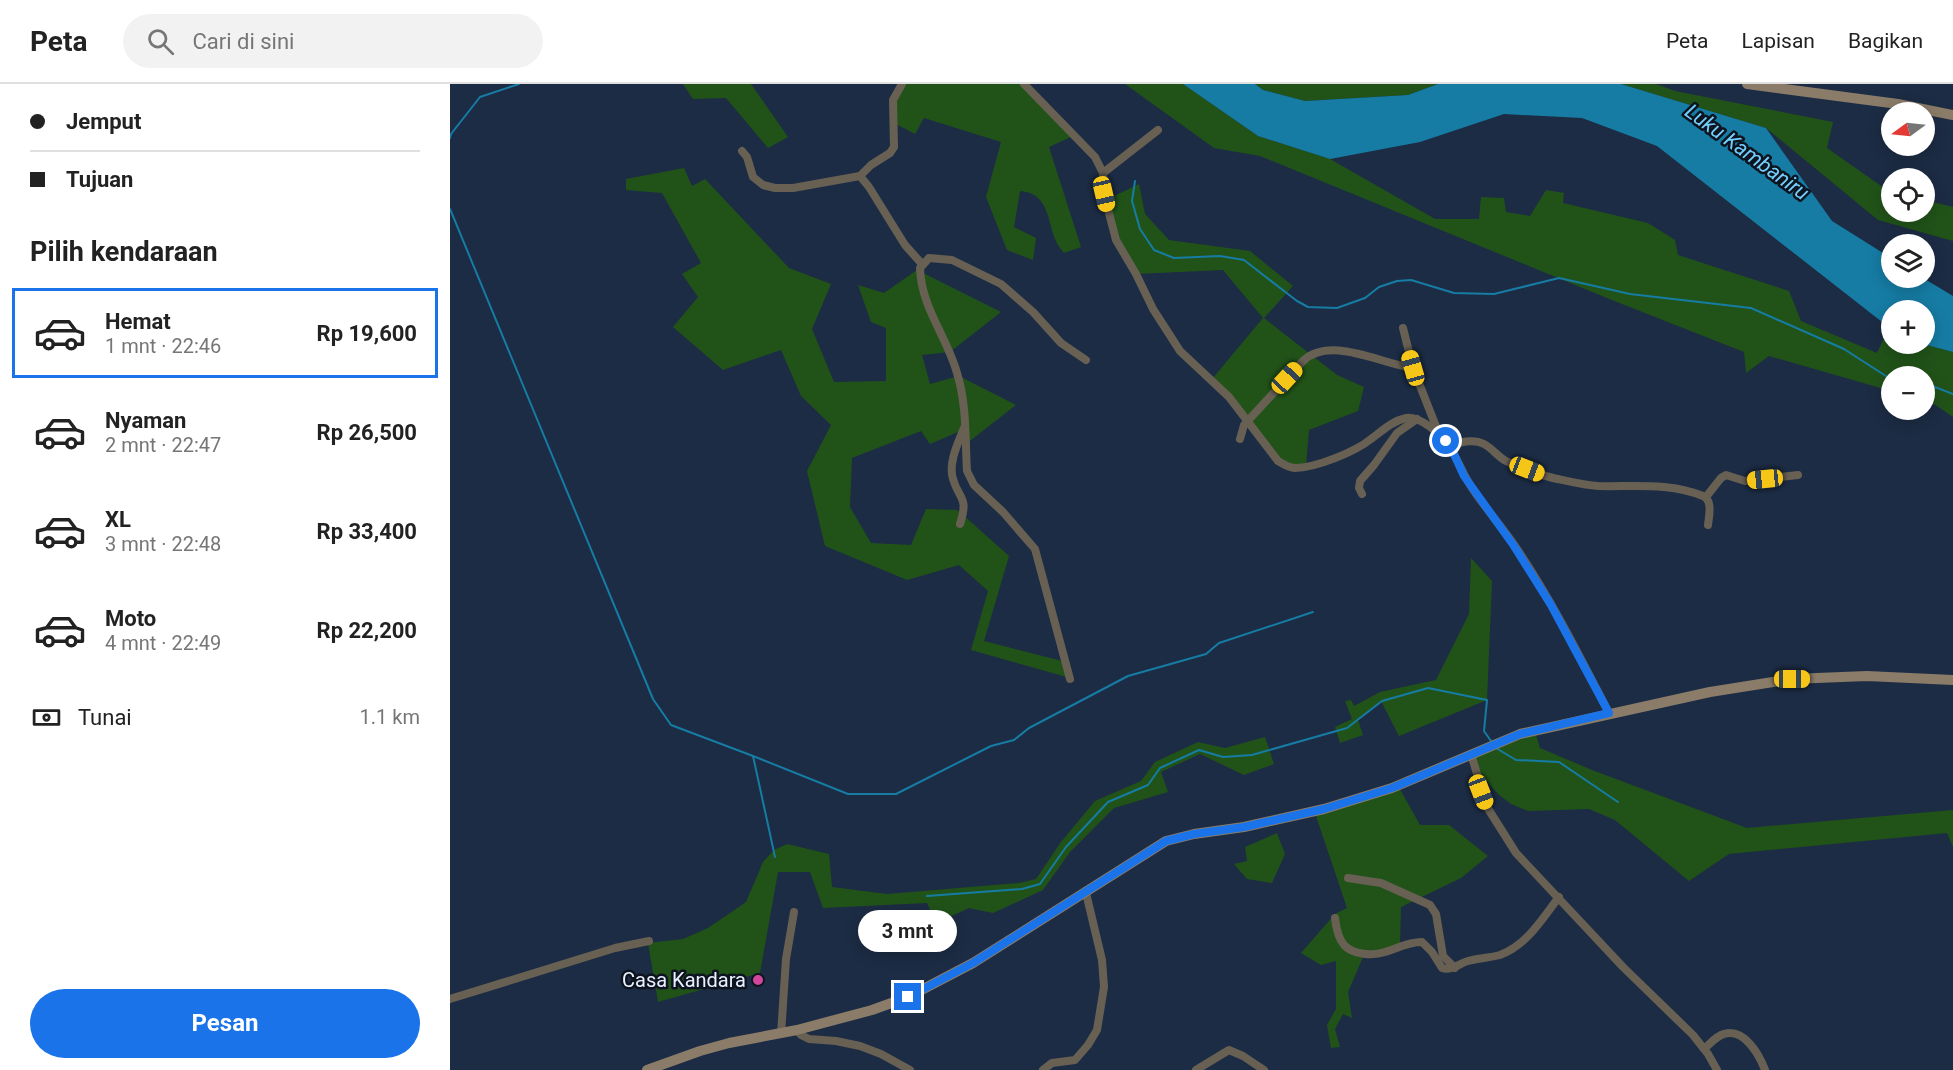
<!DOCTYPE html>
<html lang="id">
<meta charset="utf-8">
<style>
:root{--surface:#fff;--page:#f2f2f2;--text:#222;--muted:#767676;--line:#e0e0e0;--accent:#1a73e8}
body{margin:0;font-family:Roboto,sans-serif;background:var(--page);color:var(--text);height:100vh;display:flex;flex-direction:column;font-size:22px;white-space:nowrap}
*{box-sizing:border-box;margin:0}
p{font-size:20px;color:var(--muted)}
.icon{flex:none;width:33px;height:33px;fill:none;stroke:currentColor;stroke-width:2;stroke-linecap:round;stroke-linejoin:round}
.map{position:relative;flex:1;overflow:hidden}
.sheet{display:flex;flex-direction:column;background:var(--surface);width:450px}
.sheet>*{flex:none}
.guide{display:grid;align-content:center;height:132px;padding:0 30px;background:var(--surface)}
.needle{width:39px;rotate:255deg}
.fabs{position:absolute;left:1431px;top:18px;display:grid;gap:12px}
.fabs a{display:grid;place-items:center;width:54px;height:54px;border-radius:50%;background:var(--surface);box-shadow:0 3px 15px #0003;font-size:30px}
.end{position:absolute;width:27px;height:27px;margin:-14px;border:8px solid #1a73e8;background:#fff;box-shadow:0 0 0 3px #fff}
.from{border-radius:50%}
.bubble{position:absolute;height:42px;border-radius:21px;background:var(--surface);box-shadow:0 3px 15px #0003;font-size:20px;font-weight:700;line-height:42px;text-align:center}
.car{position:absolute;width:18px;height:36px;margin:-18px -9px;border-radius:8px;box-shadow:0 0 4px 2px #0007;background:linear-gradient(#f5c518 24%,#345 0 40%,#f5c518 0 76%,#345 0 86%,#f5c518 0)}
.guide b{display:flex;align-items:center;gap:21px;height:57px;font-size:22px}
.guide b+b{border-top:2px solid var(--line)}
.guide i{width:15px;height:15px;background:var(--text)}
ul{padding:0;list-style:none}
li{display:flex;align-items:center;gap:18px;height:90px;margin:0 12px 9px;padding:0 18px;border:3px solid transparent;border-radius:0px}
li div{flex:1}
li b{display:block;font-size:22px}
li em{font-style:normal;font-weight:700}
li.selected{border-color:var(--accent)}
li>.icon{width:54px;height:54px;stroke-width:1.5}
h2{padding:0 30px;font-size:27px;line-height:72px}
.pay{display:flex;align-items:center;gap:15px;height:66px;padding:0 30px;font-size:22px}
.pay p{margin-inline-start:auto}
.primary-button{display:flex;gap:12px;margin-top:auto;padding:12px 30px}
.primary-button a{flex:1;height:69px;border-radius:36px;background:var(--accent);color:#fff;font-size:24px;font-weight:700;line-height:69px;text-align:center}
header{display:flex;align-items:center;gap:36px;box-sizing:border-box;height:84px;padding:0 30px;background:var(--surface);border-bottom:2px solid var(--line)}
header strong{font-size:28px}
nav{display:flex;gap:33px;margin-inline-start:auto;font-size:21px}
.search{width:420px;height:54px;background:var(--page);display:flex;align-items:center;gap:15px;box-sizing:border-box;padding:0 21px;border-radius:33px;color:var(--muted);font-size:22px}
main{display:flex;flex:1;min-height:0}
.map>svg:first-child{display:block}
.green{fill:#215319}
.water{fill:#167ca4}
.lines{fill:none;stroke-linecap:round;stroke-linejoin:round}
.stream{stroke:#167ca4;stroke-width:2}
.street{stroke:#686053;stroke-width:8}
.secondary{stroke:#8a7c69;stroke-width:10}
.route{stroke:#1a73e8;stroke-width:8}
.hotel-dot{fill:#d1479c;stroke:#0d141f;stroke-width:2}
.labels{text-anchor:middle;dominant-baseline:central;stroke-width:5;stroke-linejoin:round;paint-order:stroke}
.poi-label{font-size:20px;fill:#e9f1fe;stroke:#0d141f;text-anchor:end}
.water-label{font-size:21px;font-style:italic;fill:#73cffc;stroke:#0d141f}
</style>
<header>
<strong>Peta</strong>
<div class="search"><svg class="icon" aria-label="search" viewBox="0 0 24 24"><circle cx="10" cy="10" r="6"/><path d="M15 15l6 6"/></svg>Cari di sini</div>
<nav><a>Peta</a><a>Lapisan</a><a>Bagikan</a></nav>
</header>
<main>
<section class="sheet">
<div class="guide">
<b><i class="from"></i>Jemput</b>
<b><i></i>Tujuan</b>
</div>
<h2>Pilih kendaraan</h2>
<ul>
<li class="selected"><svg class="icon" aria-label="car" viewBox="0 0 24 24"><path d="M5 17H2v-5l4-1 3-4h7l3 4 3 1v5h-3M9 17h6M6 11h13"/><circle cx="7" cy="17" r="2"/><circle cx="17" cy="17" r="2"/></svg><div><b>Hemat</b><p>1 mnt · 22:46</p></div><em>Rp 19,600</em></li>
<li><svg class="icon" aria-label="car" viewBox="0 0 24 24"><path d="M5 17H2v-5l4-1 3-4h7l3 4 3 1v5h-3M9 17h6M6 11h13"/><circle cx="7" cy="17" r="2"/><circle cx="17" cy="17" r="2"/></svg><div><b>Nyaman</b><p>2 mnt · 22:47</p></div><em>Rp 26,500</em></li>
<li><svg class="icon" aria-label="car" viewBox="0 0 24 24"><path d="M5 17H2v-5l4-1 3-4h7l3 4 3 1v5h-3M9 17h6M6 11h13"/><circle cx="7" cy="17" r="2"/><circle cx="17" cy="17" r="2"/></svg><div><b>XL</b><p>3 mnt · 22:48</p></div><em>Rp 33,400</em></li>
<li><svg class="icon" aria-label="car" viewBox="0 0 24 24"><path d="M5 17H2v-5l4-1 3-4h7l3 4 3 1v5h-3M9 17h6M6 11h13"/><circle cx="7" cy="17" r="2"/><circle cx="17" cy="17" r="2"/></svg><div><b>Moto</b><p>4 mnt · 22:49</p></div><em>Rp 22,200</em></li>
</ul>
<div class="pay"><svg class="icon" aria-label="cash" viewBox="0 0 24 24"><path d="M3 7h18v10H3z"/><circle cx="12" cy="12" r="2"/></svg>Tunai<p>1.1 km</p></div>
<div class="primary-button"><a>Pesan</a></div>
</section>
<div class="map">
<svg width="1503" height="986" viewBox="0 0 1503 986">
<rect width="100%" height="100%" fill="#1c2c44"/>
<g class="green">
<polygon points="233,0 301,0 338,53 318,64 276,14 243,15"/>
<path d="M 448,0 L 577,0 L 625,51 L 599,63 L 631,163 L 614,169 C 611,165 607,161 606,157 C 597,138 600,109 570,107 L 564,143 L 586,154 L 583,176 L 557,166 L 536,113 L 551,58 L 474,34 L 465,50 L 446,40 L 445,6 Z"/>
<polygon points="675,0 733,0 808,52 880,75 985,135 1029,135 1031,113 1054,114 1056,128 1080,132 1096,106 1114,109 1113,119 1198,139 1225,156 1228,171 1339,207 1351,237 1427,269 1439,243 1441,245 1442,260 1473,260 1503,268 1503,333 1475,314 1474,292 1442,292 1441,307 1319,272 1296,289 1294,268 1162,216 810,72 764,64"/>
<polygon points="805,0 988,0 958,11 855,17 813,6"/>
<polygon points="1171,0 1206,0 1225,7 1383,38 1377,64 1437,106 1441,107 1442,128 1474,128 1475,116 1503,123 1503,157 1428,136 1316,44"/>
<polygon points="234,84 242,102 255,95 339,184 381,200 362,245 384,298 436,297 436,244 421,238 408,201 434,209 467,186 551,228 500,268 472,271 480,300 509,292 566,321 516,360 515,345 480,360 471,347 402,374 400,423 421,459 461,461 476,425 507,426 512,430 559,472 534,557 616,578 620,594 521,566 538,507 509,481 457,496 375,462 357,387 381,341 351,312 331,266 273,286 223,243 248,213 232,190 251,179 212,109 176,106 176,95"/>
<polygon points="689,100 695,130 719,156 800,167 843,202 814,234 887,291 914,303 908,327 859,346 856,381 847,383 828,375 762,295 813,234 773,186 686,190 668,155 658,115"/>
<polygon points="1021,474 1042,497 1037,616 949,652 931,617 908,636 913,651 890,659 885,643 902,635 895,617 901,616 904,622 930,608 986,596 1019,530"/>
<polygon points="1084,644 1090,664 1142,686 1297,744 1503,726 1503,763 1497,749 1279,770 1239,797 1165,736 1139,725 1078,727 1061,720 1048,710 1025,683 1021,669"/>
<polygon points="815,653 824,680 794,691 750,670 711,688 718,708 664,724 620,768 593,806 543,829 519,824 486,839 477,819 373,824 360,788 328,788 310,889 208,918 198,859 233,855 258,844 296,818 313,778 324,766 337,760 379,770 382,803 437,810 569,799 586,795 611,758 645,717 691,697 705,678 748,658 775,664"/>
<polygon points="947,700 970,741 999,741 1038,772 1011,794 951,823 950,860 930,868 916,866 898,908 902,934 893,930 885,945 890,963 881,964 877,941 886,925 886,877 871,881 851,869 885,830 897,824 864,726"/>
<polygon points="827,749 835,770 822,799 797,795 784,780 797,777 795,763"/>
</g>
<polygon class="water" points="733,0 805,0 813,6 855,17 958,11 988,0 1171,0 1316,44 1382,137 1441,174 1442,194 1473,194 1503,212 1503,268 1473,260 1474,226 1442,226 1441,245 1207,62 1132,34 1054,30 970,58 880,75 808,52"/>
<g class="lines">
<g class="stream">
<polyline points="0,54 1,50 30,13 69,0"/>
<polyline points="685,97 682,117 690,145 704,166 724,174 770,172 794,176 847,217 858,223 887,224 915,214 929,203 947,197 961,196 1004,209 1044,210 1109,194 1180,210 1301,224 1394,265 1442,296"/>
<polyline points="0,125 203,615 221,641 303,672 398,710 446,710 541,662 564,656 579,644 678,592 756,570 769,559 863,528"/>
<polyline points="1474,301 1480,301 1503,310"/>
<polyline points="1046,664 1066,676 1109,678 1168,718"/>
<polyline points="303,672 325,773"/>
<polyline points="477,812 572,805 590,800 616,763 658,718 698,701 710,684 749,666 773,673 802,671 897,644 932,617 978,604 1037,616 1034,647 1041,657"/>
</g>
<g class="street">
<path d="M 574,0 L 645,73 L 653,89 L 654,110 L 666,156 L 686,190 L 703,225 L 730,267 L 779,313 L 828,377 C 833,380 838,384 845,384 C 865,384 905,368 921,355 C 932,347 942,337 956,334 C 970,332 989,349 997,359 C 1008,374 1013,392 1024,407 C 1037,426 1052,443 1065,462 C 1101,515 1130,573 1159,629"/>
<polyline points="292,67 297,73 303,93 313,101 325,104 343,104 410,92 421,81 440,69 444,63 443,16 452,0"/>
<polyline points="653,89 708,46"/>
<polyline points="410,92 419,103 455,161 472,180"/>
<polyline points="953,244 963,284 989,350"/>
<path d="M 790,355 L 794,341 L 853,277 C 880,251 931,280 963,284"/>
<path d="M 998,361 C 1009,359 1023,354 1034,360 C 1042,364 1048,373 1056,377 C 1070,384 1087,390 1103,394 C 1118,397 1133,401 1148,402 C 1182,403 1220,398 1253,412 C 1263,416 1259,432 1258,441"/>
<polyline points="912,410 909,404 910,397 924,381 947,349 967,335"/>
<polyline points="1256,413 1271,394 1276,391 1295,397 1348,391"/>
<path d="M 510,440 C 519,412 509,416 503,395 C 498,379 508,359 514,344"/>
<path d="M 620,595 L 585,465 L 553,428 L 524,401 L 517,387 C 515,354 517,321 507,289 C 497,253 471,223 470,184 L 479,174 L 502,176 L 551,200 L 583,228 L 611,259 L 636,276"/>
<polyline points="1021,670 1037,723 1066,769 1173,883 1243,951 1258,970 1267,986"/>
<polyline points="898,794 931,799 980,821 986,830 993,872 1005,884"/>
<path d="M 885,834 C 886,843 888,854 894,861 C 903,871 923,872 935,868 C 948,864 958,858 972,858 L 982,868 L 992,884 C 1002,887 1008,880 1018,877 C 1028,874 1039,874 1050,871 C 1077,861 1092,835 1109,813"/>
<polyline points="0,915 165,864 199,857"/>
<polyline points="347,946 351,951 359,955 386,957 410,962 431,970 460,986"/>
<polyline points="331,950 336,875 344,828"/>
<path d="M 1254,965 C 1260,960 1266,952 1274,950 C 1294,944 1309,970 1315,986"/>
<polyline points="593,986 602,979 625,976 638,961 647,946 654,903 652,876 636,809"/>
<polyline points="746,986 779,966 793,972 814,986"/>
</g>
<g class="secondary">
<polyline points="1297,0 1448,20 1503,31"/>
<polyline points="197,986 250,967 279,959 347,946 422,926 458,913 523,879 716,757 744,750 794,743 874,725 942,704 1070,650 1260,608 1342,595 1417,592 1503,596"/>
</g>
</g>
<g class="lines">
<polyline class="route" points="458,913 523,879 716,757 744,750 794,743 874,725 942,704 1070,650 1159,629 1101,521 1064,462 1014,392 1003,368 996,357"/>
</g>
<circle class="hotel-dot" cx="308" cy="896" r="6"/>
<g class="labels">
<g class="poi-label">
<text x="296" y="896">Casa Kandara</text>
</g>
<g class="water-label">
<text transform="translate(1297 68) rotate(36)">Luku Kambaniru</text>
</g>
</g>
</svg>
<div class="fabs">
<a><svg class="needle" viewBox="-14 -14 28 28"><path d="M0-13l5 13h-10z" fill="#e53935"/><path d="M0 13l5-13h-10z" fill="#767676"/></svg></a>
<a><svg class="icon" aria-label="locate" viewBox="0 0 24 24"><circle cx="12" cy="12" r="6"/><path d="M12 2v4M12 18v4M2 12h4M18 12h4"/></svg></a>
<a><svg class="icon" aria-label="layers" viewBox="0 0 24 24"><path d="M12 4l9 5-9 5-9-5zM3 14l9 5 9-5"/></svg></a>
<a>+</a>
<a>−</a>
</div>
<i class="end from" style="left:996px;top:357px"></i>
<i class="end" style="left:458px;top:913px"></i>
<div class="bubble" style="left:408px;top:826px;width:99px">3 mnt</div>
<i class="car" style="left:654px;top:110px;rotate:167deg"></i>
<i class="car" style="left:963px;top:284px;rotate:344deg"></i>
<i class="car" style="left:837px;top:294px;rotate:43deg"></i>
<i class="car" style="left:1077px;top:385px;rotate:111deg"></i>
<i class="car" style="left:1315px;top:395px;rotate:264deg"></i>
<i class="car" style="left:1342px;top:595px;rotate:90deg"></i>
<i class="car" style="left:1031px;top:708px;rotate:159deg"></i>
</div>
</main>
